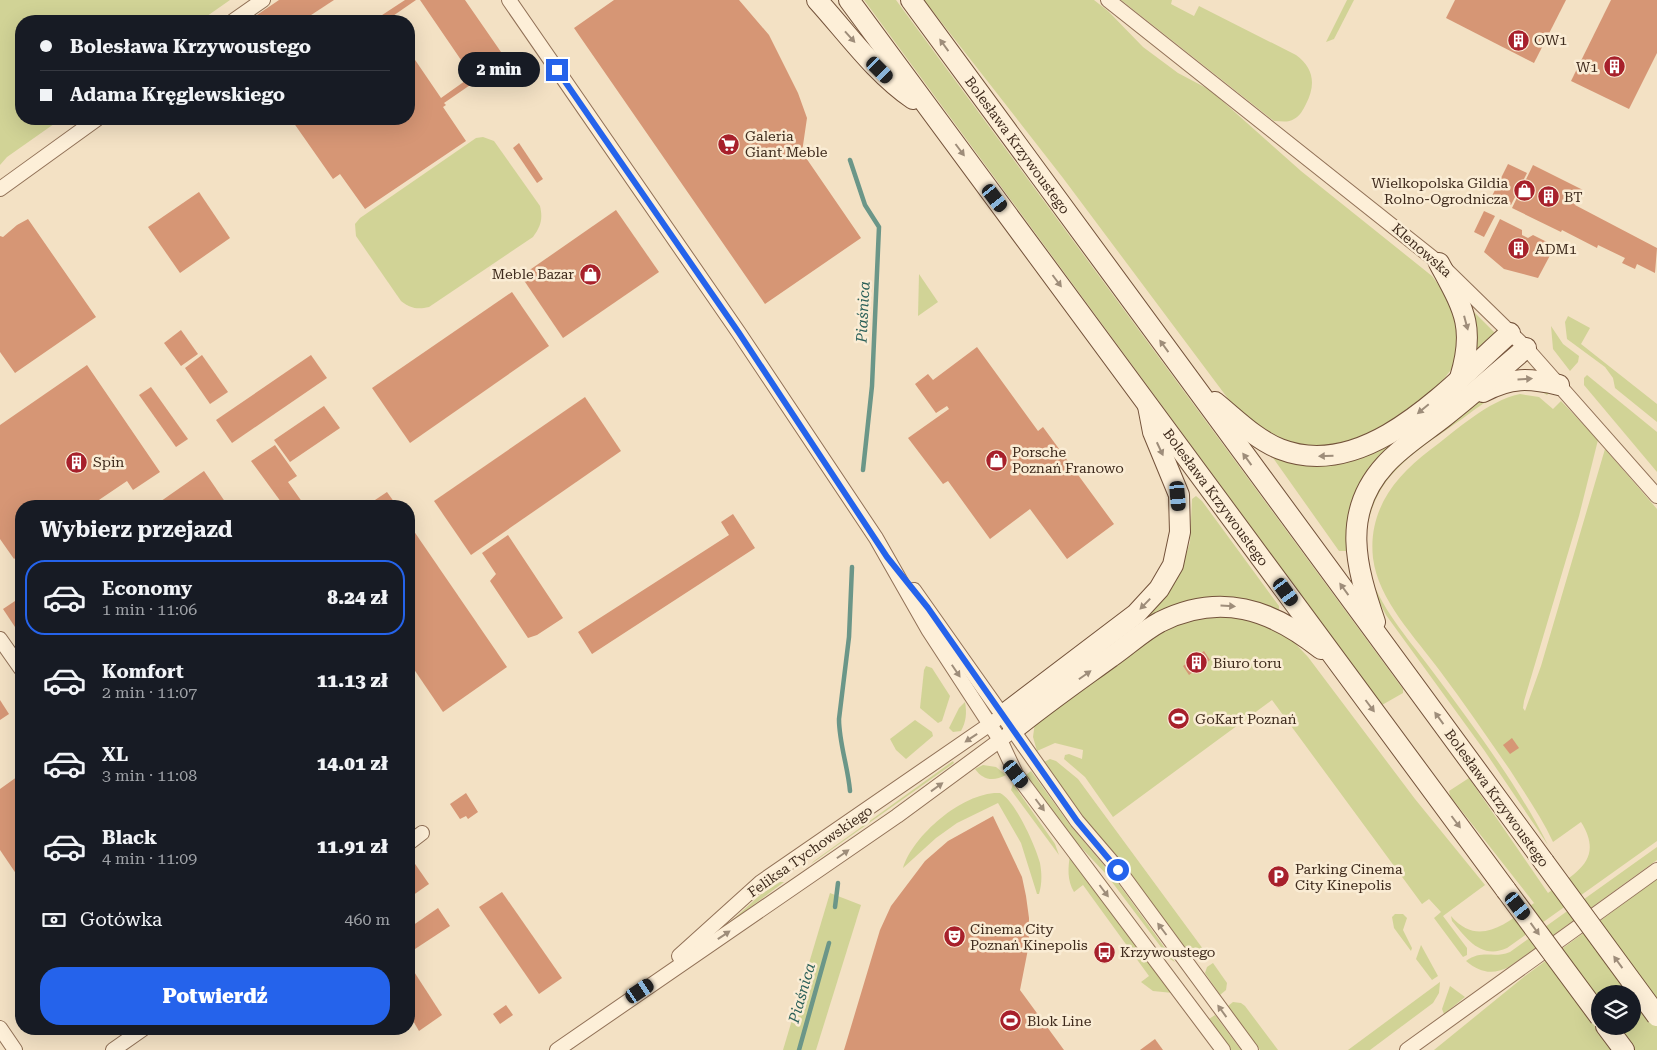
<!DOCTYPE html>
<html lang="pl">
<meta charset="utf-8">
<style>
:root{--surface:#171b24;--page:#20242c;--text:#f1f3f6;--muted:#9ea1a6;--line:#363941;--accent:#2563eb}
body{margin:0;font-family:"Roboto Serif",serif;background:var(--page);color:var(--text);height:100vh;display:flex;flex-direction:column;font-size:19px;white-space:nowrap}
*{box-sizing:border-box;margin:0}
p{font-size:16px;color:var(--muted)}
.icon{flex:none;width:28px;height:28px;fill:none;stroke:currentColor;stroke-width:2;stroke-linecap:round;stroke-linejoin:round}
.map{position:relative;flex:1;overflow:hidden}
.details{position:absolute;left:15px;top:500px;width:400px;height:535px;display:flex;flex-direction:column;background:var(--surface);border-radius:20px;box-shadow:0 5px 20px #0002}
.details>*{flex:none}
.banner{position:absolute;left:15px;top:15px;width:400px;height:110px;border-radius:20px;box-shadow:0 5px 20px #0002;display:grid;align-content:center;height:110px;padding:0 25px;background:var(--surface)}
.fabs{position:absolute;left:1591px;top:985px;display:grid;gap:10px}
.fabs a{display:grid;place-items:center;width:50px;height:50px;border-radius:50%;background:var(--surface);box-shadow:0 5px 20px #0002;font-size:25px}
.end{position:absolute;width:22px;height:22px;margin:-11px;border:6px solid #2563eb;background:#fff;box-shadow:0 0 0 2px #fff}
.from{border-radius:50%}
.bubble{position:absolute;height:35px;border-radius:18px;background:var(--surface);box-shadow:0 5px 20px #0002;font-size:16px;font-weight:800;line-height:35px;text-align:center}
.car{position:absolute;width:15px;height:30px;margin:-15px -8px;border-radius:6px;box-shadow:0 0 4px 1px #0007;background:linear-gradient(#222 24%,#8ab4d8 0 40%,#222 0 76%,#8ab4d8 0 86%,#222 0)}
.banner b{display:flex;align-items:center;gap:18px;height:48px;font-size:19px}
.banner b+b{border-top:1px solid var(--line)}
.banner i{width:12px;height:12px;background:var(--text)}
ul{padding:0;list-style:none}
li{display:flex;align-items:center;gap:15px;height:75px;margin:0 10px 8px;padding:0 15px;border:2px solid transparent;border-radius:20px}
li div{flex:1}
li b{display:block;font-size:19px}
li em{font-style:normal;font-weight:800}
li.selected{border-color:var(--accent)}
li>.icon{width:45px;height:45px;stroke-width:1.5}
h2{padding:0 25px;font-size:22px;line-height:60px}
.pay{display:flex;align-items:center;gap:12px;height:55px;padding:0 25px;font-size:19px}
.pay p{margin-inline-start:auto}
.cta{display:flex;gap:10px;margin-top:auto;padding:10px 25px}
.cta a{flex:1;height:58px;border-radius:20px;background:var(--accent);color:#fff;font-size:20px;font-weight:800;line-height:58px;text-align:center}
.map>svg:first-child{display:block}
.green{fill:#d1d396;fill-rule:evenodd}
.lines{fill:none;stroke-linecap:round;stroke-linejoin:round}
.stream{stroke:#6b9688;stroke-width:4.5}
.building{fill:#d69675}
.minor-casing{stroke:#917157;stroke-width:16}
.secondary-casing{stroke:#73523a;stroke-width:22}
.minor{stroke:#fdefd8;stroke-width:14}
.secondary{stroke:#fdefd8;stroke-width:20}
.secondary-bridge-casing{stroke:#73523a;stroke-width:22;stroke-linecap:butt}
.secondary-bridge{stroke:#fdefd8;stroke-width:20}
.oneway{fill:#9e8d7a}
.route{stroke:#2563eb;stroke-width:6}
.labels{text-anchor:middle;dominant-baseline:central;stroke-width:5;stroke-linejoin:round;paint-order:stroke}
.poi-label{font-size:14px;fill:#3f2b1d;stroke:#faecd4;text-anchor:start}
.street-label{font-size:14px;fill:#3f2b1d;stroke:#faecd4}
.water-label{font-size:15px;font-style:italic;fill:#2b6059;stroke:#faecd4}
</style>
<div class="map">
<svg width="1657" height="1050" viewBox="0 0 1657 1050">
<rect width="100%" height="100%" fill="#f3e1c4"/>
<g class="green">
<polygon points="0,0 230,0 200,21 21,21 21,119 61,119 7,157 0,165"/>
<polygon points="864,0 896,0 1403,689 1403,693 1382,705"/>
<polygon points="924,0 1094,0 1108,11 1143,47 1178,73 1210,90 1301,171 1432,276 1449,299 1460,323 1454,366 1439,385 1427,397 1371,436 1321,449 1273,438 1232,404 1063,178"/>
<path d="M 1121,0 L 1172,0 L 1171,4 L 1194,16 L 1199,6 L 1296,55 C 1314,68 1316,85 1306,104 C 1303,110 1300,116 1294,119 C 1288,123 1281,121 1274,121 Z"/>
<polygon points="1347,0 1354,0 1334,39 1326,42"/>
<path d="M 483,137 L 494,141 L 540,206 C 543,219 541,226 533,237 L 429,307 C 417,310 410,308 401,301 L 356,236 L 355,224 L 360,218 L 476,138 Z"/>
<polygon points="919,274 938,302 918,316"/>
<polygon points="1472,310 1495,333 1475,357"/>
<polygon points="1568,316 1590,328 1581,344 1657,404 1657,422 1615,388 1613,378 1605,367 1567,339 1565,322"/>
<polygon points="1551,326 1563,344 1579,356 1578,362 1570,371 1553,349"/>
<polygon points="1484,372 1409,434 1347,526 1346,551 1339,551 1271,455 1325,462"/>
<polygon points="1587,375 1657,432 1657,472 1584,385 1584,378"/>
<path d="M 1521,383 L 1536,384 L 1550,392 L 1547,395 C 1519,375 1489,399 1466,416 C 1436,438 1397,460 1379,493 C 1365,519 1362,550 1371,577 C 1383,612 1412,643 1433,672 C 1474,727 1517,784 1548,845 L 1484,750 L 1386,615 L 1367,579 L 1362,555 L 1363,525 L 1367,509 L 1374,494 L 1391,469 L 1411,451 L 1489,394 Z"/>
<path d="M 1520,394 L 1539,397 L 1553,409 L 1561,401 L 1598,440 L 1579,516 L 1524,701 L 1523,708 L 1525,711 L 1541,666 L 1605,449 L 1657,509 L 1657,841 L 1507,948 C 1481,960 1466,938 1452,921 L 1451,916 C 1479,949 1508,922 1534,903 L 1450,796 L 1449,791 L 1469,778 L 1548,893 C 1575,873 1605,860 1581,822 L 1553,842 C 1541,816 1525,794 1510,770 C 1487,737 1464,703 1440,671 C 1416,638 1378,600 1373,558 C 1368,511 1394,477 1430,450 C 1457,430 1487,401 1520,394 Z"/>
<polygon points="1196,496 1202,501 1279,606 1279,610 1212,599 1020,711 1183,564 1190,542 1192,499"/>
<polygon points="1242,614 1289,637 1308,657 1415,799 1485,885 1443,916 1467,948 1467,955 1463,957 1434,918 1441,912 1429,899 1422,904 1272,700 1113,817 1085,777 1064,759 1065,755 1069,754 1082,759 1083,750 1055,743 1037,751 1033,737 1035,722 1150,636 1194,615"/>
<polygon points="926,666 932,668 950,696 942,721 938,723 920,708 924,670"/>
<path d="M 965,702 C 967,713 966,722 961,731 L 953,732 L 949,728 L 959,708 Z"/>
<polygon points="915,720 932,732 933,736 906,759 896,750 890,739"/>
<polygon points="1050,759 1056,761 1078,779 1203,949 1200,952 1193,954 1187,950 1127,869 1082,815 1044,762"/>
<polygon points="953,761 954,763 811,864 814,861"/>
<path d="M 983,765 L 996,767 L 1006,775 C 993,782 983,780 975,769 Z"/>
<polygon points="1031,771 1070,825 1113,876 1175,962 1170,959 1106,874 1063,828 1026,775"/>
<polygon points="1013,784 1055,844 1059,855 1011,790"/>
<path d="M 1000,793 C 1015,800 1036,847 1040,863 C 1042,874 1042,884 1039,894 L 1037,894 L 1021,843 L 998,803 L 957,823 L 936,838 L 903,868 C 913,835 964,791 1000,793 Z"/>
<path d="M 1657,847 L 1657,860 L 1509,967 C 1493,975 1480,973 1466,961 C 1483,949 1493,959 1510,952 Z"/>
<path d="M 1070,855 L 1173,993 L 1153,991 L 1141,982 L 1149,976 L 1083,885 L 1074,892 C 1067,880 1068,868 1070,855 Z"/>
<path d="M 1657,879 L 1657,1050 L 1434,1050 L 1525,976 ZM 1600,994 L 1632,994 L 1632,1026 L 1600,1026 Z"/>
<polygon points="780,882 784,882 727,925 760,895"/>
<polygon points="830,893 861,905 816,1050 783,1050"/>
<polygon points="1395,914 1403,914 1407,918 1403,930 1412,948 1411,951 1394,928 1392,917"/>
<polygon points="1421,945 1438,976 1432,980 1416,959"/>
<polygon points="1213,963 1227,983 1226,990 1220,995 1205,973 1207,967"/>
<polygon points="1440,982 1439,993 1433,1003 1370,1050 1348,1050"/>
<polygon points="1450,986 1465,997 1444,1014 1442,1009"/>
<polygon points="1233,1002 1241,1003 1245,1006 1278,1050 1260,1050 1228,1006"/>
<polygon points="1215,1015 1241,1050 1231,1050 1209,1019"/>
</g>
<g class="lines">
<g class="stream">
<polyline points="850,160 865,205 879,227 872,386 863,470"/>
<path d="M 850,791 C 848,767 839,743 839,719 L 849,637 L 852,567"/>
<polyline points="835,907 838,883"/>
<polyline points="799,1050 829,943"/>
</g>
</g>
<g class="building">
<polygon points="279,0 334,0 302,21 248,21"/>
<polygon points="405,0 416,0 387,20 388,21 373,21"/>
<polygon points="420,0 465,0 510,65 491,79 489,75 477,83 476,81 444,103 446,105 443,107 466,141 365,209 340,174 333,179 291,119 409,119 409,51 441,98 472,76"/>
<polygon points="614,0 739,0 769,35 798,93 807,118 802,152 861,238 765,304 574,28"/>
<polygon points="1455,0 1566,0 1534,63 1446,18"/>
<polygon points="1611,0 1657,0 1657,53 1629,109 1571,81"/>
<polygon points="519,143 543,179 537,183 513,148"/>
<polygon points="1508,164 1527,173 1511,205 1492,196"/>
<polygon points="1533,165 1583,190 1575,205 1657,248 1655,273 1637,264 1635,269 1622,263 1625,258 1598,245 1597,248 1562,230 1561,232 1512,208"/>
<polygon points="199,192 230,238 180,273 148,227"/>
<polygon points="616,210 659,272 563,338 521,276"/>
<polygon points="1484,211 1495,216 1484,237 1474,232"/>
<polygon points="28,219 96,317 15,373 0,352 0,236 3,237 17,225"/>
<polygon points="1500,219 1522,230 1522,235 1528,238 1533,235 1555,246 1538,278 1504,269 1484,252"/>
<polygon points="512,292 549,346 410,443 372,388"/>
<polygon points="181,330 198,354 181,366 164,343"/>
<polygon points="977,347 1038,431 1043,427 1114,524 1067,559 1030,509 990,539 948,481 943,484 908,438 949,409 947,406 936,413 915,384 928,374 933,380"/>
<polygon points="202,355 228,392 210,404 185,368"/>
<polygon points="311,355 327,378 232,443 216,420"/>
<polygon points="87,365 160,472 133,490 127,481 90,506 21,506 21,553 14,559 0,539 0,425"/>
<polygon points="151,387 188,439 176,447 139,395"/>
<polygon points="585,397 621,451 471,555 434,501"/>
<polygon points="324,406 340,428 290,462 274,440"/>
<polygon points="275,445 297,476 288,482 305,506 284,506 251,461"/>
<polygon points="204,471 228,506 154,506"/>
<polygon points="387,492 397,506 366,506"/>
<polygon points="733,514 755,548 592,654 578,632 729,535 721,522"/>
<polygon points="409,524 507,667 443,712 409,662"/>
<polygon points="508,535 563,618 537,635 528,638 490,581 496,574 482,553"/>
<polygon points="21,597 21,636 3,609"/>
<polygon points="1204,651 1210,660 1189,675 1183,666"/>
<polygon points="0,700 9,714 0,720"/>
<polygon points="1512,738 1519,748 1510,754 1503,745"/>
<polygon points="21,774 21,881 0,850 0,789"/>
<polygon points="466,793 478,812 468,819 466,816 460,819 450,804"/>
<polygon points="993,816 1022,877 1026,896 1029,918 1029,944 1020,990 1064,1050 844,1050 880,930 891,906 925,861 948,841"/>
<polygon points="413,861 429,884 409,898 409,864"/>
<polygon points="502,892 562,978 539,994 479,907"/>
<polygon points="438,908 450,926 415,949 409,940 409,928"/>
<polygon points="409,964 442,1015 419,1031 409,1014"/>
<polygon points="506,1005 513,1015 500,1024 493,1014"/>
<polygon points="1155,1039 1163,1050 1140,1050"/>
</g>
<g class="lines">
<defs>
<g id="minor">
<polyline points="509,0 739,333 876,538 929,631 1000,740 1016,774 1223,1050"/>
<polyline points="1108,0 1439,263 1526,348 1657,496"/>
<polyline points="233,21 263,0"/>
<polyline points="0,189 97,119"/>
<polyline points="914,590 1077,821 1118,869 1251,1050"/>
<polyline points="0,639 21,669"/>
<polyline points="409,843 422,833"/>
<polyline points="679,956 761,882 996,720"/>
<polyline points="0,1028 15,1050"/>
<polyline points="113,1050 143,1029"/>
<polyline points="557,1050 897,816 1007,735"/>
<polyline points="1407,1050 1657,870"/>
</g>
<g id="secondary">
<path d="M 817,0 C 847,33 876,74 913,99"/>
<path id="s1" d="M 849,0 L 1506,890"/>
<path id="s2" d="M 911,0 L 1544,862"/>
<path d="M 1439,263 C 1463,308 1476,326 1460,378"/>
<path d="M 1483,392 C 1511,377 1529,378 1559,385"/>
<path d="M 1215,402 C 1235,418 1255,439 1280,449 C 1367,483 1451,385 1510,333"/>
<path d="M 1375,622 C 1356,567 1341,513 1385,465 C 1402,446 1425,432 1444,417 C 1472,395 1499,371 1526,348"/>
<polyline points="1003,715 1136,614 1159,589 1173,565 1180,532 1179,495 1153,432 1148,406"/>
<path d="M 1013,730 C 1045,704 1078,681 1111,657 C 1127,646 1143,631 1160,622 C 1220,592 1271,609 1321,649"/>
<polyline points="1606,1026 1624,1050"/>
</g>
</defs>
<use href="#minor" class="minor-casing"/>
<use href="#secondary" class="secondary-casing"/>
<use href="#minor" class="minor"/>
<use href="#secondary" class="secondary"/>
<defs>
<g id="secondary-bridge">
<polyline points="1544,862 1657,1016"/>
<polyline points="1506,890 1600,1017"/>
</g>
</defs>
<use href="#secondary-bridge" class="secondary-bridge-casing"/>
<use href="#secondary-bridge" class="secondary-bridge"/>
</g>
<defs><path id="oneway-solid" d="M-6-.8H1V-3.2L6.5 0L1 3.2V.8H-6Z" transform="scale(1.25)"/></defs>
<g class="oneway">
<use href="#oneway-solid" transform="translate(850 37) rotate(48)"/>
<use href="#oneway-solid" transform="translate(944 45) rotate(-126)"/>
<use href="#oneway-solid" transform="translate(960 150) rotate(53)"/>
<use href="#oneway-solid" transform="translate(1057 281) rotate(53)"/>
<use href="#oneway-solid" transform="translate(1466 323) rotate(75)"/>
<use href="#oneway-solid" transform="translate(1164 346) rotate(-126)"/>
<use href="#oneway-solid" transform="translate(1525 379) rotate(-3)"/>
<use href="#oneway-solid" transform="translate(1423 409) rotate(140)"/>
<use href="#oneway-solid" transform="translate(1160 449) rotate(65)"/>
<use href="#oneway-solid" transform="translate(1326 456) rotate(178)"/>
<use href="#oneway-solid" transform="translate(1247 459) rotate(-126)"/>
<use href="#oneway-solid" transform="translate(1344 589) rotate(-126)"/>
<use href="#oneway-solid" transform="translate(1145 604) rotate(134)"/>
<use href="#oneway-solid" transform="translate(1228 606) rotate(3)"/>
<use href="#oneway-solid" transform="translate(956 671) rotate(56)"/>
<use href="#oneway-solid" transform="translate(1085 675) rotate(-35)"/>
<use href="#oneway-solid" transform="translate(1370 706) rotate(53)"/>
<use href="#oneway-solid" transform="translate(1439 718) rotate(-126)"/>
<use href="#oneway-solid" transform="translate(971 738) rotate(146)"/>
<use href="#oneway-solid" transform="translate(937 787) rotate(-36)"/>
<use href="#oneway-solid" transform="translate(1040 805) rotate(53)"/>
<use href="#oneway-solid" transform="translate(1456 822) rotate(53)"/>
<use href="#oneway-solid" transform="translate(843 854) rotate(-35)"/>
<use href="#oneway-solid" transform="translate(1104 891) rotate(53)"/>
<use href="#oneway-solid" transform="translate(1162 929) rotate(-127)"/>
<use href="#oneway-solid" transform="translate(1535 929) rotate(54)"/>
<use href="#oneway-solid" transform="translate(724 935) rotate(-34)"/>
<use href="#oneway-solid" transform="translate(1618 962) rotate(-126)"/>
<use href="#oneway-solid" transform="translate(1222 1011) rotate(-126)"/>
</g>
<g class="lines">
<polyline class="route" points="557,70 739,333 887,557 928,608 1077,821 1118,870"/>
</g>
<defs>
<symbol id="building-disc" viewBox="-11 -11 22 22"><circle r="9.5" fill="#a7202b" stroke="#faecd4"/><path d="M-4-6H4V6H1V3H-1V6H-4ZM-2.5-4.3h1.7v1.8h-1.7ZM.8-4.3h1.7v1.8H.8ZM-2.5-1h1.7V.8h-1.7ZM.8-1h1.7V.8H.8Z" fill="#fff"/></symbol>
<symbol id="supermarket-disc" viewBox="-11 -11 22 22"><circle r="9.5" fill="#a7202b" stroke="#faecd4"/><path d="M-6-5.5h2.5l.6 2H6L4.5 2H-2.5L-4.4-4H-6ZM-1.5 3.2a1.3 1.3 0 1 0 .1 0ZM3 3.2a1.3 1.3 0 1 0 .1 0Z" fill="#fff"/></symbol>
<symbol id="shop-disc" viewBox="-11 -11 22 22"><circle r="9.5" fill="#a7202b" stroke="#faecd4"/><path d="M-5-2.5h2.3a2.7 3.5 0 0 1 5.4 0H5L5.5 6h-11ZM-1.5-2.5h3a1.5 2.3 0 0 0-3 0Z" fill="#fff"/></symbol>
<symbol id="stadium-disc" viewBox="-11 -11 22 22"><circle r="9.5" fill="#a7202b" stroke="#faecd4"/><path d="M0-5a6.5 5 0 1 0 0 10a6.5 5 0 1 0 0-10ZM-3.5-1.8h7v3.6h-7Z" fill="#fff"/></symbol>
<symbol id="parking-disc" viewBox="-11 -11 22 22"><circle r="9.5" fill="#a7202b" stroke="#faecd4"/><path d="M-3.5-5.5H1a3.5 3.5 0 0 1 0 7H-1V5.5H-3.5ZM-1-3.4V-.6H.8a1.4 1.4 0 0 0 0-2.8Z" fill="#fff"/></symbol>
<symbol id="theatre-disc" viewBox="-11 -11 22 22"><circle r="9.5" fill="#a7202b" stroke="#faecd4"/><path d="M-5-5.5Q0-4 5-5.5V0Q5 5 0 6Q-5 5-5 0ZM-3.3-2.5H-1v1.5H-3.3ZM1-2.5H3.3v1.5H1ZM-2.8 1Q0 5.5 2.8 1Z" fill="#fff"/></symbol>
<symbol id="bus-disc" viewBox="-11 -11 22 22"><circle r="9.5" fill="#a7202b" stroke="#faecd4"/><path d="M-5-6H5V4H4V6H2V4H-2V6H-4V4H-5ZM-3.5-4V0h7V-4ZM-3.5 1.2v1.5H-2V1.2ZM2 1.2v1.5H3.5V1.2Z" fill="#fff"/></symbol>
</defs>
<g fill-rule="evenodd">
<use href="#building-disc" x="1506" y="28" width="25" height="25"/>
<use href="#building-disc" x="1602" y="54" width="25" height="25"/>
<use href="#supermarket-disc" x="716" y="132" width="25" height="25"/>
<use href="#shop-disc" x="1512" y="178" width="25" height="25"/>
<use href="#building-disc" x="1536" y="184" width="25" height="25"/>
<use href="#building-disc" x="1506" y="236" width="25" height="25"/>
<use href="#shop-disc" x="578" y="262" width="25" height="25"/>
<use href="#shop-disc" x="984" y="448" width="25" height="25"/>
<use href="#building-disc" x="64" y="450" width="25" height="25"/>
<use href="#building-disc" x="1184" y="650" width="25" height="25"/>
<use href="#stadium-disc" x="1166" y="706" width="25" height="25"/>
<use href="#parking-disc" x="1266" y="864" width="25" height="25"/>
<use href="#theatre-disc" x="942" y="924" width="25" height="25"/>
<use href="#bus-disc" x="1092" y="940" width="25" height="25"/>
<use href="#stadium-disc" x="998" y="1008" width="25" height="25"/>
</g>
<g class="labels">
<g class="poi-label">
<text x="1534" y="40">OW1</text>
<text x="1598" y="67" text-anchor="end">W1</text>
<text x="745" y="136">Galeria<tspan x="745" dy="16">Giant Meble</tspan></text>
<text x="1508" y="183" text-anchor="end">Wielkopolska Gildia<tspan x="1508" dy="16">Rolno-Ogrodnicza</tspan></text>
<text x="1564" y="197">BT</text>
<text x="1535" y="249">ADM1</text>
<text x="574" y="274" text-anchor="end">Meble Bazar</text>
<text x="1012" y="452">Porsche<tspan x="1012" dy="16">Poznań Franowo</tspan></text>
<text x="93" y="462">Spin</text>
<text x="1213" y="663">Biuro toru</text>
<text x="1195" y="719">GoKart Poznań</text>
<text x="1295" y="869">Parking Cinema<tspan x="1295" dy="16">City Kinepolis</tspan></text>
<text x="970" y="929">Cinema City<tspan x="970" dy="16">Poznań Kinepolis</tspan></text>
<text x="1120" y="952">Krzywoustego</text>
<text x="1027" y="1021">Blok Line</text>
</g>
<g class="street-label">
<text stroke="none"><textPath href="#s2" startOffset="180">Bolesława Krzywoustego</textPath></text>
<text transform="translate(1422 250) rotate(41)">Klenowska</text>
<text stroke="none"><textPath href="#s1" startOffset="618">Bolesława Krzywoustego</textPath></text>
<text transform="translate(1497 798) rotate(54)">Bolesława Krzywoustego</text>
<text transform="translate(810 851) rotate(-35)">Feliksa Tychowskiego</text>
</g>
<g class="water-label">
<text transform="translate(863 312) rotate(-87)">Piaśnica</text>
<text transform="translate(802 993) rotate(-74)">Piaśnica</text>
</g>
</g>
</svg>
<div class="fabs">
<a><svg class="icon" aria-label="layers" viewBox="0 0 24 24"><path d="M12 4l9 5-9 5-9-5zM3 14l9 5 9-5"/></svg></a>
</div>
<i class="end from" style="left:1118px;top:870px"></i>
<i class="end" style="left:557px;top:70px"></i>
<div class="bubble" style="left:458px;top:52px;width:82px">2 min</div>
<i class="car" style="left:880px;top:70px;rotate:135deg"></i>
<i class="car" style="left:995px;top:198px;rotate:143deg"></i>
<i class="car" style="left:1178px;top:496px;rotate:175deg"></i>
<i class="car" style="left:1286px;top:592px;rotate:144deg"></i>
<i class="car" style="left:1016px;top:774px;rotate:143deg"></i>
<i class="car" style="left:1518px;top:906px;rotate:143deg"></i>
<i class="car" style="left:640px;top:991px;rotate:56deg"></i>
<div class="banner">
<b><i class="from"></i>Bolesława Krzywoustego</b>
<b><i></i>Adama Kręglewskiego</b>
</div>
<section class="details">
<h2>Wybierz przejazd</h2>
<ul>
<li class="selected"><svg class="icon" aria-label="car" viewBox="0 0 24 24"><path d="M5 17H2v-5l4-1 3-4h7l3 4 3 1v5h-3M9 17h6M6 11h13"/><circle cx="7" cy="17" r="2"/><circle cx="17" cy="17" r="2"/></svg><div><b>Economy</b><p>1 min · 11:06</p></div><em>8.24 zł</em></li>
<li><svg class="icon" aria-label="car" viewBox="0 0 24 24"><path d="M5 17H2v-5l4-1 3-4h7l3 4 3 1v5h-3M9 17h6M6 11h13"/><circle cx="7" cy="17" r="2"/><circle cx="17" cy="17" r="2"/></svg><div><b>Komfort</b><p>2 min · 11:07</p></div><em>11.13 zł</em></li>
<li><svg class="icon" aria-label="car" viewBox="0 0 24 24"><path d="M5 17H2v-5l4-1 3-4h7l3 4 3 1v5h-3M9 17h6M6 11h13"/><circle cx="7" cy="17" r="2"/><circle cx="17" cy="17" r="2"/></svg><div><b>XL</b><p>3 min · 11:08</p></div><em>14.01 zł</em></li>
<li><svg class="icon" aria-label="car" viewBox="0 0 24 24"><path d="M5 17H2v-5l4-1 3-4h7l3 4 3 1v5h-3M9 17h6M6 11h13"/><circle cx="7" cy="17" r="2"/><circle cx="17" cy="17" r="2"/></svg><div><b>Black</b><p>4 min · 11:09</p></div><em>11.91 zł</em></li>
</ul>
<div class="pay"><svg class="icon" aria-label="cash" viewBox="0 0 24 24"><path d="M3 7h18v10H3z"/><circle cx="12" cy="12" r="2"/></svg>Gotówka<p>460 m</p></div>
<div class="cta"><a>Potwierdź</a></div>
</section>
</div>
